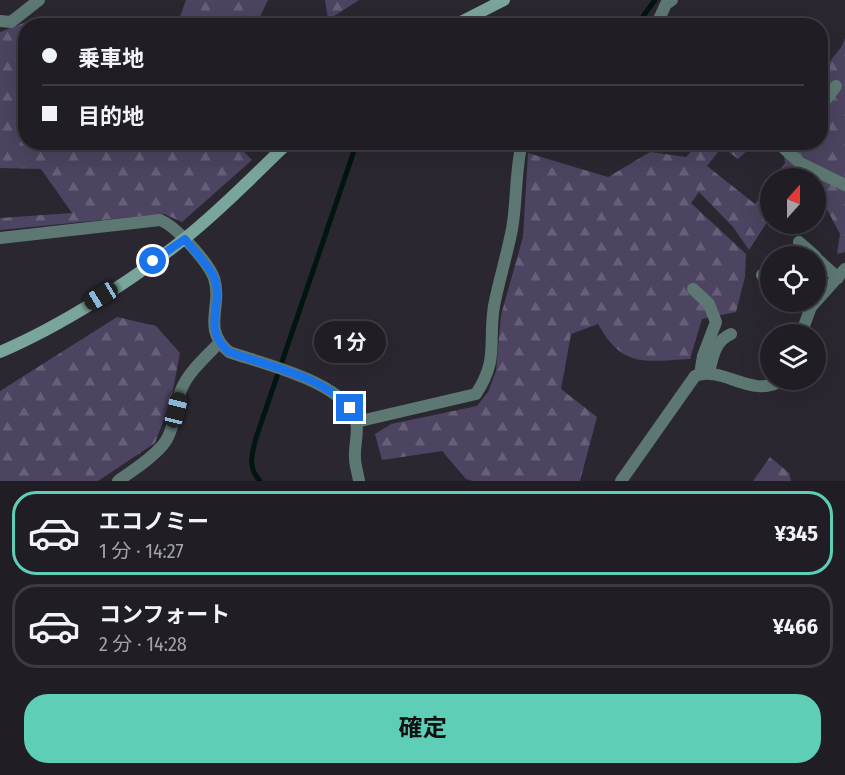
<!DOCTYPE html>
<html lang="ja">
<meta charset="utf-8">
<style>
:root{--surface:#201d25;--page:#28262d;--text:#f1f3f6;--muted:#a2a2a7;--line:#3d3b42;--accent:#5eceb7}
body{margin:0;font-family:"Fira Sans Condensed","Noto Sans JP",sans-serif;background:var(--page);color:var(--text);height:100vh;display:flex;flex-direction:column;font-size:22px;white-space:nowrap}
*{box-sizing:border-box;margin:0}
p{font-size:20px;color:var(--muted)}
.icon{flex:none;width:33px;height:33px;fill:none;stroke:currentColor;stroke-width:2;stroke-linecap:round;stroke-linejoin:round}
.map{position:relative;height:481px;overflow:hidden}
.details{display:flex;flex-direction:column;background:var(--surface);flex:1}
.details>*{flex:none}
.banner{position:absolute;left:18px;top:18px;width:810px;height:132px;border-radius:24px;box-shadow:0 6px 24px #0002,0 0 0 2px var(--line);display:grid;align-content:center;height:132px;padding:0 24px;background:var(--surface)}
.needle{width:39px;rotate:21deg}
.controls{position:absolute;left:760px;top:168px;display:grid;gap:12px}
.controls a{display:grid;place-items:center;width:66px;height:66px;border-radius:50%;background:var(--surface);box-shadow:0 6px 24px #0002,0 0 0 2px var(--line);font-size:30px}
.end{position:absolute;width:27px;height:27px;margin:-14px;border:8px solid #1a73e8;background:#fff;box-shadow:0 0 0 3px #fff}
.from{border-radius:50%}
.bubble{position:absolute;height:42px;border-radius:21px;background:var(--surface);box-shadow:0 6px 24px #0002,0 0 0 2px var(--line);font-size:20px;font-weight:700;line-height:42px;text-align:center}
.car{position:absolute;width:18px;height:36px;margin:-18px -9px;border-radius:8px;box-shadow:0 0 4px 2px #0007;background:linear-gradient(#222 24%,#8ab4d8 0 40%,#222 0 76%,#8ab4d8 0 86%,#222 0)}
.banner b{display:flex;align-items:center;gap:21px;height:57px;font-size:22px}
.banner b+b{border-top:2px solid var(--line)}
.banner i{width:15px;height:15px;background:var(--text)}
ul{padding:10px 0 0;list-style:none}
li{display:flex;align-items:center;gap:18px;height:84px;margin:0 12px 9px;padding:0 12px;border:3px solid var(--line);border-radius:24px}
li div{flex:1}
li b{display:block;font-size:22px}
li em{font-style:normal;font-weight:700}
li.active{border-color:var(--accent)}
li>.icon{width:54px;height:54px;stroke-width:1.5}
.primary-button{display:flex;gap:12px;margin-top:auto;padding:12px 24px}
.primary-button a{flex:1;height:69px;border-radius:24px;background:var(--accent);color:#111;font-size:24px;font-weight:700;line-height:69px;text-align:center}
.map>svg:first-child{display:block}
.forest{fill:url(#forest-firs)}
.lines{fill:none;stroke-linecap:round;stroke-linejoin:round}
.stream{stroke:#021511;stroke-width:5}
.street{stroke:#5d7872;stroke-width:12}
.secondary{stroke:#7aa59b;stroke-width:12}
.route{stroke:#1a73e8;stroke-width:8}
</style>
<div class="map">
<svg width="845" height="481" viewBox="0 0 845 481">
<defs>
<pattern id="forest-firs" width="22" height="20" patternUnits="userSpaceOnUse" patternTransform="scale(1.5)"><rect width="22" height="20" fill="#4c4460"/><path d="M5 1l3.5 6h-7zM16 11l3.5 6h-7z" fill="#665f77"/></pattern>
</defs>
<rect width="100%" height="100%" fill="#2a2731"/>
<g class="forest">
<polygon points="186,0 268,0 256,25 177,25"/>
<polygon points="325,0 359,0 328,20"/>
<polygon points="29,21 35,25 26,26 26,142 235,143 252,160 182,222 164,214 0,230 0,218 72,213 41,169 0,168 0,32"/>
<polygon points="845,38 845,252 837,254 840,234 821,198 816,196 816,178 774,178 785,163 782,143 820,142 821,73 842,46"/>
<path d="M 699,143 L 755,143 L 738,159 L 722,147 L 707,166 L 755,204 L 771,182 L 771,216 L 749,250 L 733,227 L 699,192 L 691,203 L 746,254 L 745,277 L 736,312 L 702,319 L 690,359 C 645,361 623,369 598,324 L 571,334 L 561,389 L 597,417 L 580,481 L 473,481 L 466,479 L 442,451 L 382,460 L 375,434 L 391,424 L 477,406 L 488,392 L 496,371 L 501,315 L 523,237 L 528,153 L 608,177 L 650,152 L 686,157 Z"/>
<polygon points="117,317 156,326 180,353 171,401 155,443 98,481 0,481 0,391"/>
<polygon points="770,457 789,473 791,481 753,481"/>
</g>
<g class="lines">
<g class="stream">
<polyline points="506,26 517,26"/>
<polyline points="636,26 655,0"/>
<path d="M 260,481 C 247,467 252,454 256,438 L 357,142"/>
</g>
<g class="street">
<polyline points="0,21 11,22 39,0"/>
<polyline points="656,26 666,4 672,0"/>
<polyline points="820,107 836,86"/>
<polyline points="777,142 800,163 845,185"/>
<path d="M 0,238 L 160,220 C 176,226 208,262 214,278 C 223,307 201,328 229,352 C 263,364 346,382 356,421 C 359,432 354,446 355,458 C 355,466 358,473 359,481"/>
<polyline points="799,242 815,256"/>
<polyline points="816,258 838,278"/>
<polyline points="762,275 771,285"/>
<polyline points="693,289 709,304 716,322 703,356 700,374"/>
<polyline points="790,302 811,307"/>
<polyline points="801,334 811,307 845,269"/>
<path d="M 709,372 C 713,356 715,341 731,334"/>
<path d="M 356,422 L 476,394 C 499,359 488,343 494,306 C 499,280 507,255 512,229 C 517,201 515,172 522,142"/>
<path d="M 118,481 C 133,470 149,461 162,446 C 175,431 174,409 181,390 C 188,372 206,357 219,343"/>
<path d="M 621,481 L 695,376 C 723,365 753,400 782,380"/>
</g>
<g class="secondary">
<polyline points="453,26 504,0"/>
<path d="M 0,352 C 61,326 133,280 184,239 C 221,210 255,174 289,142"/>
</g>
</g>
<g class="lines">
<path class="route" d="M 153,261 L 185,239 C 193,250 208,264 214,277 C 225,305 200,327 229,352 C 268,366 322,376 350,408"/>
</g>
</svg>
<div class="controls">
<a><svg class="needle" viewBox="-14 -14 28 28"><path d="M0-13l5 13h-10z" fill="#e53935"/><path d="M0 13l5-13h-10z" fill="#a2a2a7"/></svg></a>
<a><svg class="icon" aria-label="locate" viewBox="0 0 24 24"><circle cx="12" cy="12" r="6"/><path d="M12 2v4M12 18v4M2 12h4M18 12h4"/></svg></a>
<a><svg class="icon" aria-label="layers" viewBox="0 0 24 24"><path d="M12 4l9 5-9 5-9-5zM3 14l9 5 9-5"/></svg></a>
</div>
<i class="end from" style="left:153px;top:261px"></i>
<i class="end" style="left:350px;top:408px"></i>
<div class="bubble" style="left:314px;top:321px;width:72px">1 分</div>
<i class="car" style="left:101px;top:296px;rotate:239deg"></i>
<i class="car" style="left:176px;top:410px;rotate:14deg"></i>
<div class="banner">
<b><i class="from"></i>乗車地</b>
<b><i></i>目的地</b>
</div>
</div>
<section class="details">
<ul>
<li class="active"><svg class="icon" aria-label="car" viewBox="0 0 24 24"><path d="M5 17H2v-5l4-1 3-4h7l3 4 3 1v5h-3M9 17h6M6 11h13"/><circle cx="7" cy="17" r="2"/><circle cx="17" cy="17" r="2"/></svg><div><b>エコノミー</b><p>1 分 · 14:27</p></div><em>¥345</em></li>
<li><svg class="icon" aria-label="car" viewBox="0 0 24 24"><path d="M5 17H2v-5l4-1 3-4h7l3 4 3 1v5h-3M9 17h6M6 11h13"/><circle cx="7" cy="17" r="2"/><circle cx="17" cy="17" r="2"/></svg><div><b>コンフォート</b><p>2 分 · 14:28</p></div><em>¥466</em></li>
</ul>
<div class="primary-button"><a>確定</a></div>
</section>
